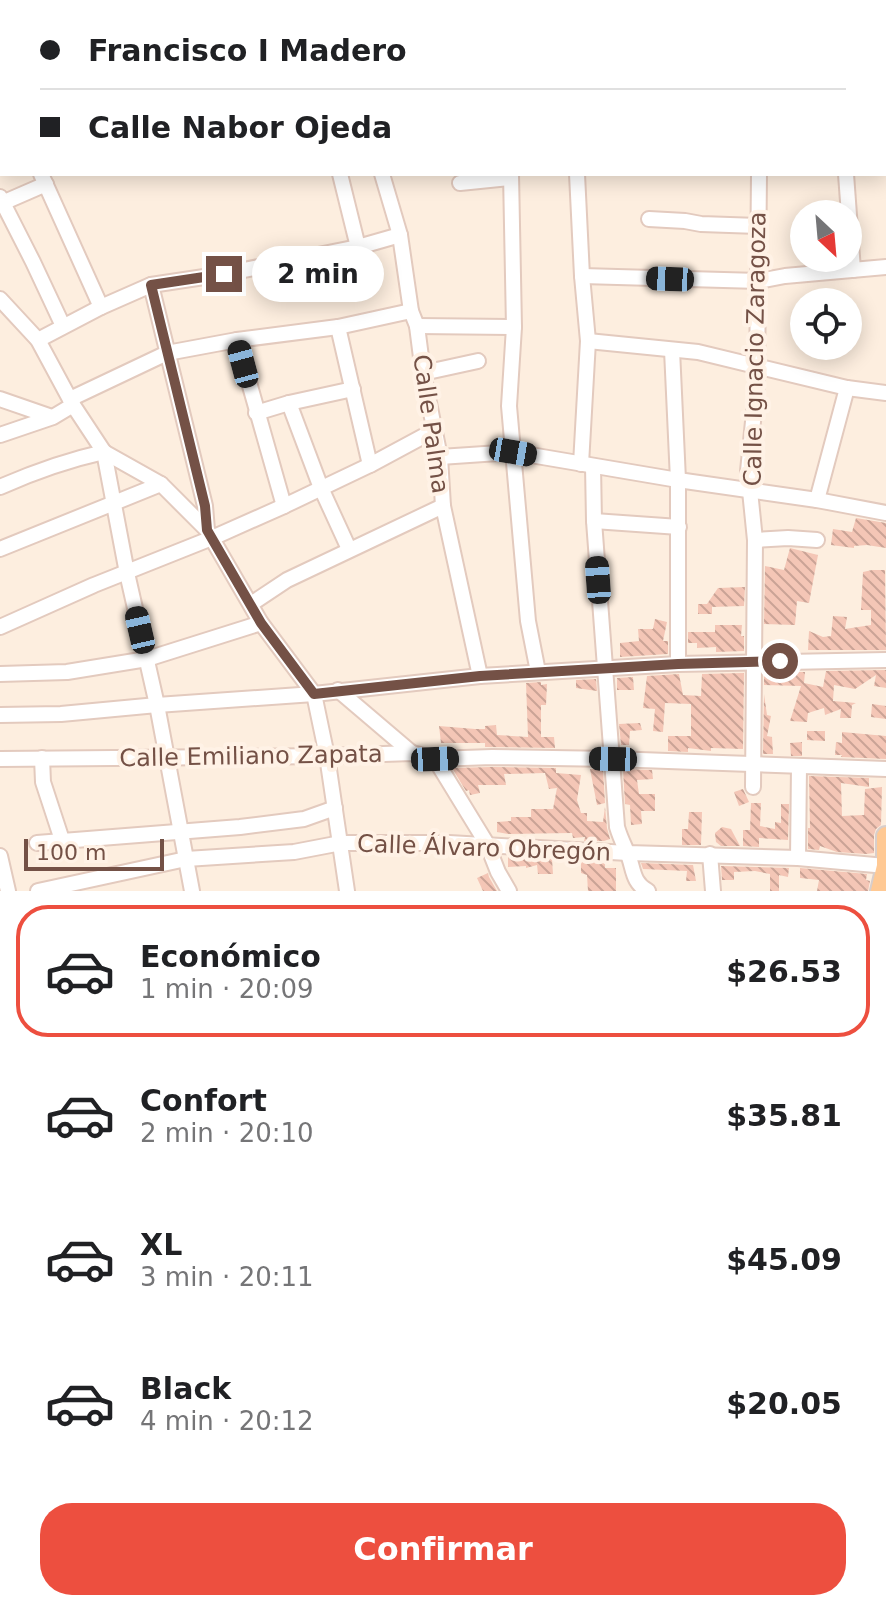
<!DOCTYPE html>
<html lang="es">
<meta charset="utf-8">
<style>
:root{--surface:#fff;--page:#f2f2f2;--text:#202124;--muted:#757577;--line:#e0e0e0;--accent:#ed4f3f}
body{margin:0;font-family:"DejaVu Sans",sans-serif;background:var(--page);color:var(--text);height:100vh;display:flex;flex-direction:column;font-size:30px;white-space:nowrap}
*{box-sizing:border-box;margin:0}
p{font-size:26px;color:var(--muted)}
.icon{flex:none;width:44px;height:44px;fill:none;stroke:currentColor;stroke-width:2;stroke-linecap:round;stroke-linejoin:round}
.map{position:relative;height:891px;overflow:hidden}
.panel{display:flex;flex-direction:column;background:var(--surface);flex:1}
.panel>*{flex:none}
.top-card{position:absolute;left:0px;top:0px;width:886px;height:176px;box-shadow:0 4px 20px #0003;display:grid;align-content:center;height:176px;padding:0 40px;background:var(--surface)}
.needle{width:52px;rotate:154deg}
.tools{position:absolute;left:790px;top:200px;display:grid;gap:16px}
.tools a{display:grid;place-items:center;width:72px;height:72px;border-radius:50%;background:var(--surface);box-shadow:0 4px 20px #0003;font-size:40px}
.scale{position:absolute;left:24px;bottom:20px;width:140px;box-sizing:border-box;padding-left:8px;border:4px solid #745146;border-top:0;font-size:22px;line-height:28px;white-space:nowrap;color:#745146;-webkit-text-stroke:6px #fff2e6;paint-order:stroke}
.end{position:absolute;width:36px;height:36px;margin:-18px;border:10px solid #745146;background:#fff;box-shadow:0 0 0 4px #fff}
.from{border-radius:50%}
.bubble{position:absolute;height:56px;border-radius:28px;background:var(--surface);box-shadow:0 4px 20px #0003;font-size:26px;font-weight:700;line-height:56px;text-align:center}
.car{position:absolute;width:24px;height:48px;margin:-24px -12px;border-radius:10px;box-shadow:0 0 6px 2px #0007;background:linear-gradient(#222 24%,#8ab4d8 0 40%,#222 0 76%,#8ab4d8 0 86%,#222 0)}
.top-card b{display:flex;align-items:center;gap:28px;height:76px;font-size:30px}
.top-card b+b{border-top:2px solid var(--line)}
.top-card i{width:20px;height:20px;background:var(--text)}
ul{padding:14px 0 0;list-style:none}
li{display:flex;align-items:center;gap:24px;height:132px;margin:0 16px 12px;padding:0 24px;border:4px solid transparent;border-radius:32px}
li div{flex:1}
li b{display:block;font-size:30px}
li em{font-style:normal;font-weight:700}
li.selected{border-color:var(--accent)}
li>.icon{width:72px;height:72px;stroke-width:1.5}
.cta{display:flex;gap:16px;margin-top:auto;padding:16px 40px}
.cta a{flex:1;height:92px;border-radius:32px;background:var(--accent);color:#fff;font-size:32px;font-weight:700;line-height:92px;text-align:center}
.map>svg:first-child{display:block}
.building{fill:url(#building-back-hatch)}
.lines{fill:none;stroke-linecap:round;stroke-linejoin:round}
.minor-casing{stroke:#e3cabe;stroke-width:18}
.major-casing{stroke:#d8cecb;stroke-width:22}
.minor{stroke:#fff;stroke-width:14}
.major{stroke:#ffc994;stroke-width:18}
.route{stroke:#745146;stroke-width:10}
.labels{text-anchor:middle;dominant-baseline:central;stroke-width:8;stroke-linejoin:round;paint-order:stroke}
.street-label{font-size:24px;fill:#745146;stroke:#fff2e6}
</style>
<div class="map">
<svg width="886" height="891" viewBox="0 0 886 891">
<defs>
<pattern id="building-back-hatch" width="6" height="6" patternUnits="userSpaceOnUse" patternTransform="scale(2)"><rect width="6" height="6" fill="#f4c6b6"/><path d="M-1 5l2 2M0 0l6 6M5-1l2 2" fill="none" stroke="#caa396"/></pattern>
</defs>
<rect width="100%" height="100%" fill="#fdeedf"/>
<g class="building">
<polygon points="856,518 886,523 886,548 867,545 854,546 854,548 831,545 833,529 852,532"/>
<polygon points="790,548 818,555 809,603 797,601 795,625 764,624 765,566 784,570"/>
<polygon points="872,570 885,570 886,650 808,650 809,631 823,637 831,636 833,616 847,617 845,629 871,625 871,610 861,610 863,572"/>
<polygon points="745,587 744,606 712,607 712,614 698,614 698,604 707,604 718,588"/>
<polygon points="655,619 667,622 663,641 668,641 668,654 620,657 620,643 639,641 638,629 653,629"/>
<polygon points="715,625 742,625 741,636 744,636 744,651 716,652 716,647 697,648 697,643 688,643 688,632 715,632"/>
<polygon points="886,670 886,688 874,686 876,675 855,689 834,685 833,701 856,703 852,705 851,718 840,718 841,709 825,715 824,708 808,713 807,722 790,721 801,686 764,685 764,672 805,672 804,683 823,687 826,671"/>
<polygon points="744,673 743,749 711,748 711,751 688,748 688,752 668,751 668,736 691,736 691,704 665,703 663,732 653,731 655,709 643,708 647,676 679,674 683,695 701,696 702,674"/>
<polygon points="633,677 634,690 617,690 617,678"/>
<polygon points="596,679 597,691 576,688 576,680"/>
<polygon points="541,682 541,685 547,684 546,705 541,705 541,737 554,737 555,748 485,747 485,743 441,743 439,726 475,729 485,729 485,726 496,725 497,735 528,737 526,683"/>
<polygon points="764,694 767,715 771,716 767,736 772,737 773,754 763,754"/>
<polygon points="872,704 886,706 886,719 871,717"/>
<polygon points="640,723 642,730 630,731 629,745 621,745 619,724"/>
<polygon points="807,731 825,731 825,741 807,740"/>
<polygon points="842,732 886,736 886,759 841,757 842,755 835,755 836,742 842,743"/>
<polygon points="802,742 802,756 791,756 790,743"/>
<polygon points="492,767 556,768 556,773 581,775 577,800 581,813 587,813 587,821 603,822 605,807 607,828 610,839 604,841 584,841 585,837 573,838 572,833 508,834 497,832 497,822 511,821 511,817 531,817 531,809 553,809 557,788 549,789 545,773 504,774 506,785 478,785 480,793 470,795 469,790 466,791 452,768"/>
<polygon points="590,769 603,769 605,803 597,805"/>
<polygon points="623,769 652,770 653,779 637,780 639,794 655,794 655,811 641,811 642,824 631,825 630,805 625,804"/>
<polygon points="809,776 869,778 869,787 841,783 842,816 864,815 865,789 882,787 881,825 876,829 874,835 874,853 866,854 837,852 820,846 819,850 808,849 808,828 810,828"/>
<polygon points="743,789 749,802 739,806 734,792"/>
<polygon points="751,803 761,803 760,826 775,829 775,822 781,823 781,804 789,804 788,840 759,838 759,847 743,846 743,830 750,830"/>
<polygon points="689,812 702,812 701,845 682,845 682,829 688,829"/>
<polygon points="722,827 731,829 740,846 721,846 716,842 715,833"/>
<polygon points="508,856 552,859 553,874 538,874 537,865 526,868 526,866 508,867"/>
<polygon points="581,860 605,862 605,868 616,868 616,891 588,891 587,875 581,873"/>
<polygon points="641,863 693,865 696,881 686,881 687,871 643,869"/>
<polygon points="721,866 789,868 788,877 779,875 779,891 770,891 770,874 755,871 734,872 734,880 722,880"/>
<polygon points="800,868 867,874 866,880 870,881 868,891 817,891 819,880 800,878"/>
<polygon points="488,873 489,877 497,891 483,891 477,878"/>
</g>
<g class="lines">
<defs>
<g id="minor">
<polyline points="302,0 303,2"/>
<polyline points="347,0 349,2"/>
<polyline points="524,0 524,2"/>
<polyline points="601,0 609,2"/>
<polyline points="747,0 747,2"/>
<polyline points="837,0 837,2"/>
<polyline points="585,2 585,0"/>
<polyline points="679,2 686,0"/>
<polyline points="884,111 886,111"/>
<polyline points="41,174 101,307"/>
<polyline points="340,174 358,247"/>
<polyline points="382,174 400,235 411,311 417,326 423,373 440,457 443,506 480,676"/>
<polyline points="511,174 514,327 509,406 528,621 538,672"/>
<polyline points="577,174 582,276 588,341 581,464"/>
<polyline points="846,174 853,270"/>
<polyline points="460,183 510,178"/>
<polyline points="0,197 33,262 63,326"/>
<polyline points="0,204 46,184"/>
<polyline points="649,219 685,221 701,224 758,226"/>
<polyline points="582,276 759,281 785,276 886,267"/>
<polyline points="151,285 205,506 207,530"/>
<polyline points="0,299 38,340 73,405 104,452 127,573 157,705 192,891"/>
<polyline points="417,326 514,327"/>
<polyline points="338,327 370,465"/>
<polyline points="38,340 101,307 151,285 224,274 358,247 400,235"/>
<polyline points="237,340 284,506"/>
<polyline points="588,341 698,352 847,388 886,393"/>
<polyline points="672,350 678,480 678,664"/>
<polyline points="423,373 478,361"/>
<polyline points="0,399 52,417"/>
<polyline points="70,399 167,353 237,340 338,327 411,311"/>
<polyline points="289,403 321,488 349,549"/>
<polyline points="256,413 289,403 353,389"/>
<polyline points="0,435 53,417 73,405"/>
<polyline points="104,452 161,484 207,530 261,623 314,694 327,756 347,891"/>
<polyline points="440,457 513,452 678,480 817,500 886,513"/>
<path d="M 593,466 L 594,521 L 617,827 C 620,837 623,843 627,852 C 634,867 631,882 648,891"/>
<path d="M 0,487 C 34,472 68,460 104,452"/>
<polyline points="817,500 847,388"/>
<polyline points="594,521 679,527"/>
<polyline points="755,540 788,538 817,540"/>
<polyline points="0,549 161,484"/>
<polyline points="251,604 287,580 443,506"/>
<polyline points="0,627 94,585 212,538 284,506 370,465 435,430"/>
<polyline points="0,674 67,672 147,659 261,623"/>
<polyline points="338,690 412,753"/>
<polyline points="0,715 61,714 157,705 314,694 480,676 678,664 886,660"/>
<polyline points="42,758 43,782 62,840"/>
<polyline points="0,759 327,756 412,753 435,759 492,757 613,759 886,769"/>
<polyline points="435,759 487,844 498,872 509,891"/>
<polyline points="753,787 755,540 748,471 757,382 759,174"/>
<polyline points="37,843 240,827 304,819 335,808"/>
<polyline points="710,854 713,891"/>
<polyline points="0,856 8,891"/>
<polyline points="798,858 799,766"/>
<polyline points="38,891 186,859 294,852 341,843 449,843 628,853 798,858 886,866"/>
</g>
<polyline id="major" points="880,891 886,866 886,836"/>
</defs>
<use href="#minor" class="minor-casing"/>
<use href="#major" class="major-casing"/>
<use href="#minor" class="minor"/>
<use href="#major" class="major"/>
</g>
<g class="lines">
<polyline class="route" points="224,274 151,285 205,506 207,530 261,623 314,694 480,676 678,664 780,661"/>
</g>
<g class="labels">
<g class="street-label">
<text transform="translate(755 349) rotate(-89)">Calle Ignacio Zaragoza</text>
<text transform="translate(431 424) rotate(82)">Calle Palma</text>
<text transform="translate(251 756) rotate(-1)">Calle Emiliano Zapata</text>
<text transform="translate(484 848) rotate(2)">Calle Álvaro Obregón</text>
</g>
</g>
</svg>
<div class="tools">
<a><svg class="needle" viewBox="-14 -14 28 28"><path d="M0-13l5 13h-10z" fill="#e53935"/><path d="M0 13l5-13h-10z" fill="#757577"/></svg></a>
<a><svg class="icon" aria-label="locate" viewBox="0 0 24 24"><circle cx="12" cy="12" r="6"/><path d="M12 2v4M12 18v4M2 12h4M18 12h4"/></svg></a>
</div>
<div class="scale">100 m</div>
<i class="end from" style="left:780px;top:661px"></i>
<i class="end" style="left:224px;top:274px"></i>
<div class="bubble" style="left:252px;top:246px;width:132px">2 min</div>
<i class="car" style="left:670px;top:279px;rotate:272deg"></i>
<i class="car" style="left:243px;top:364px;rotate:345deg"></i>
<i class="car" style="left:513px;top:452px;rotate:100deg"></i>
<i class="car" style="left:598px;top:580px;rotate:356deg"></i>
<i class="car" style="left:140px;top:630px;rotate:347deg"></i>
<i class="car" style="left:435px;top:759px;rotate:88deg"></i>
<i class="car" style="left:613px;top:759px;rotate:271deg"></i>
<div class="top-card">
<b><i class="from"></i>Francisco I Madero</b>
<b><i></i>Calle Nabor Ojeda</b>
</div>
</div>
<section class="panel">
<ul>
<li class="selected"><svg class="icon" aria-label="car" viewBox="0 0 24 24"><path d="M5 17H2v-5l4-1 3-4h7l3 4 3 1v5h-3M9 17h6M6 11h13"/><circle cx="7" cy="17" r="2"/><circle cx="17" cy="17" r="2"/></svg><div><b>Económico</b><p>1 min · 20:09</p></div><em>$26.53</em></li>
<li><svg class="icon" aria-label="car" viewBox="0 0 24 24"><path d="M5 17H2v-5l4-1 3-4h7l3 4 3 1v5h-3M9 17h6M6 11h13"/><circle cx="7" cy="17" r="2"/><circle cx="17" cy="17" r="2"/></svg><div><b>Confort</b><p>2 min · 20:10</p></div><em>$35.81</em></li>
<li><svg class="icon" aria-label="car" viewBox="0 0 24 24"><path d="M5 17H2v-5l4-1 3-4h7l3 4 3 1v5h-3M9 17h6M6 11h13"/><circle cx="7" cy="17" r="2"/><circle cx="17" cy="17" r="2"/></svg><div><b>XL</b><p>3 min · 20:11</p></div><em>$45.09</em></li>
<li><svg class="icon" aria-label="car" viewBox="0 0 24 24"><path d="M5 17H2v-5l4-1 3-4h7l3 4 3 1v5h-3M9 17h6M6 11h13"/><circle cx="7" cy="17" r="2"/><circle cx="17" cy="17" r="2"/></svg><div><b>Black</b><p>4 min · 20:12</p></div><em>$20.05</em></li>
</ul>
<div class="cta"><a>Confirmar</a></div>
</section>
